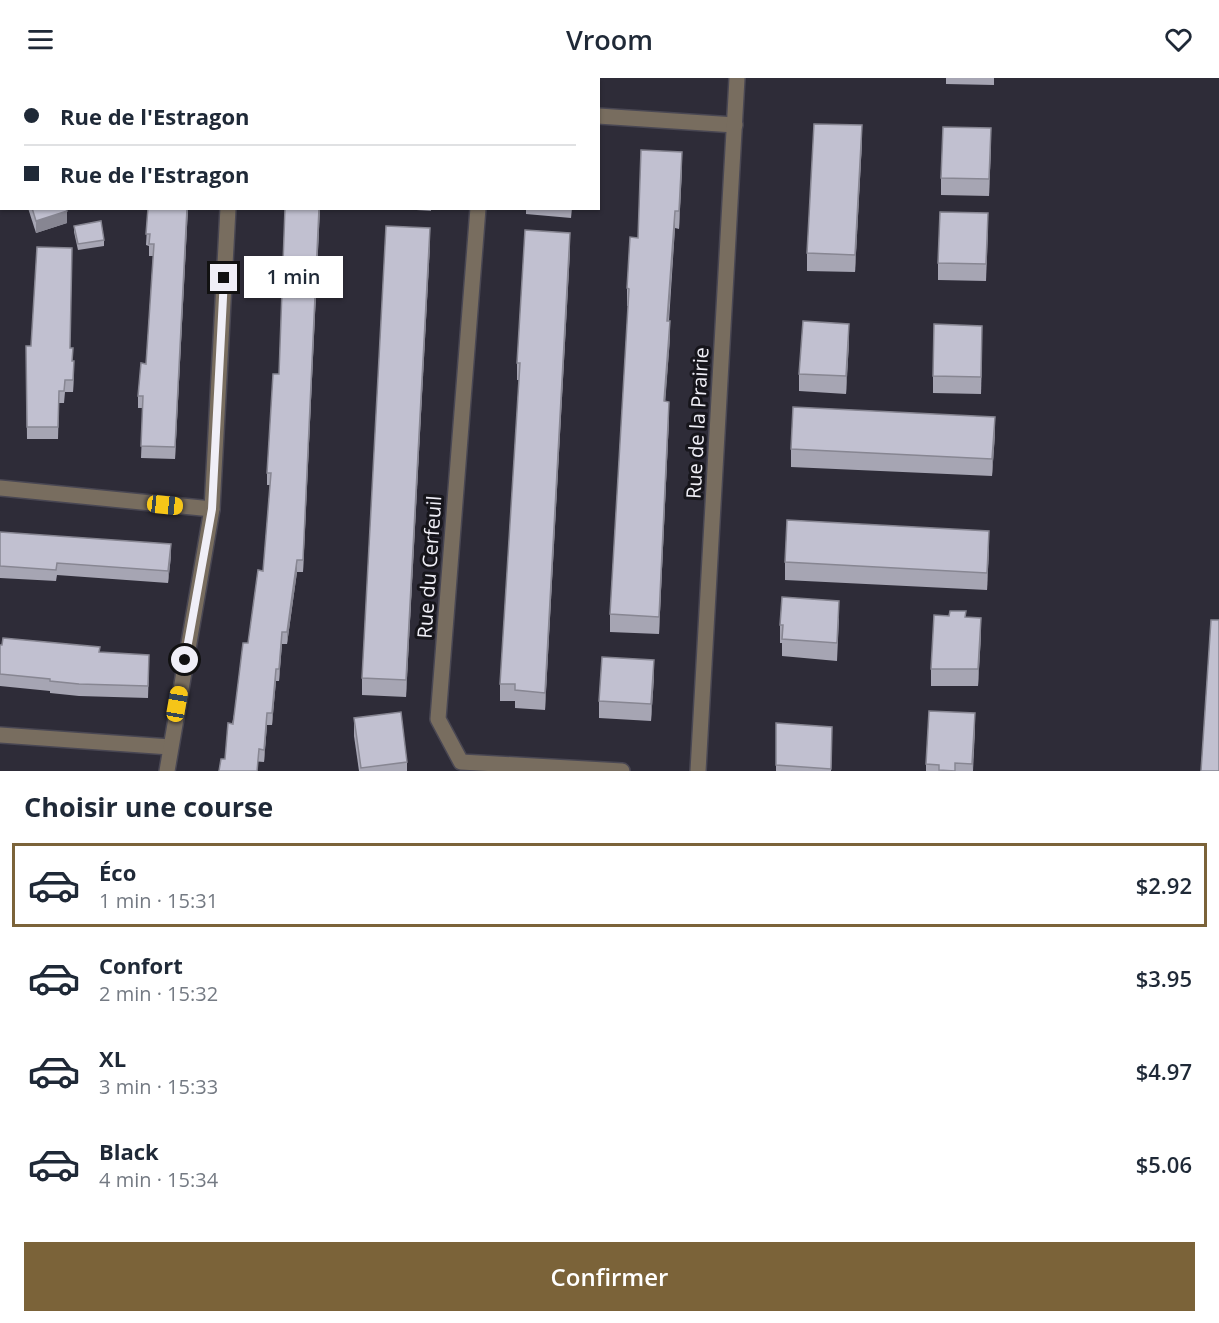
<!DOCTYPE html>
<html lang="fr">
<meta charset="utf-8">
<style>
:root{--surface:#fff;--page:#f6f6f7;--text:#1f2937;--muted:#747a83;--line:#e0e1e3;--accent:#7b6339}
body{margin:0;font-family:"Open Sans",sans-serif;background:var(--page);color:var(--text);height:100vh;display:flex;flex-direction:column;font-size:22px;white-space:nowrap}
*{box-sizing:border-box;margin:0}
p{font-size:20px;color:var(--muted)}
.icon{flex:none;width:33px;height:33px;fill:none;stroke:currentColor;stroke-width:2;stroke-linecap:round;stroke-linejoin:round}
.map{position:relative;height:693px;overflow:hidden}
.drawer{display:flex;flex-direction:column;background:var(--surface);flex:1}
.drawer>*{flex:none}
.hud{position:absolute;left:0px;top:0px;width:600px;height:132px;box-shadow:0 2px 4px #0004;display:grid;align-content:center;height:132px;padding:0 24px;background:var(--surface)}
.end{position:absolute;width:27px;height:27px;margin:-14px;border:8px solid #f0eff7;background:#111;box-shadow:0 0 0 3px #111}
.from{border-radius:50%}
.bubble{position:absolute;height:42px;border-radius:0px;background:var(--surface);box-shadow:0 2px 4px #0004;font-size:20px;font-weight:600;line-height:42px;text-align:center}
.car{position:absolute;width:18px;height:36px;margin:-18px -9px;border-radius:8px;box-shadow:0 0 4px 2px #0007;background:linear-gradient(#f5c518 24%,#345 0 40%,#f5c518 0 76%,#345 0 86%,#f5c518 0)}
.hud b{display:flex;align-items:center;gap:21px;height:57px;font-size:22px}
.hud b+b{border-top:2px solid var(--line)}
.hud i{width:15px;height:15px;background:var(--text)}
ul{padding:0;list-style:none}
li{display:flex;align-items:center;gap:18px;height:84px;margin:0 12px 9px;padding:0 12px;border:3px solid transparent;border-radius:0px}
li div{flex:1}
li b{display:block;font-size:22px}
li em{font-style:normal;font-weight:600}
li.on{border-color:var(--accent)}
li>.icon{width:54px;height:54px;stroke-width:1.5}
h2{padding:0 24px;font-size:27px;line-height:72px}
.cta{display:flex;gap:12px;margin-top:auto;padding:12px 24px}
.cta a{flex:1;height:69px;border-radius:0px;background:var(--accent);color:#fff;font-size:24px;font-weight:600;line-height:69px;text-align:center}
header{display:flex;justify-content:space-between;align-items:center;height:78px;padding:0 24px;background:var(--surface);font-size:27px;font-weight:600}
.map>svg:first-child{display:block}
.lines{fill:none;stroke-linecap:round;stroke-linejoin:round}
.minor-casing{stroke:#494753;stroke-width:18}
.tertiary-casing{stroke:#494753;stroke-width:18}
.minor{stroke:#786d5f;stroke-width:15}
.tertiary{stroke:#786d5f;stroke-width:15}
.wall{fill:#a6a5b3}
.shaded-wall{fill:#878692}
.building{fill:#c1c0d0;stroke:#878692;stroke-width:1.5}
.route{stroke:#f0eff7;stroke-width:8}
.labels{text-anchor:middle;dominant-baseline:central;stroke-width:6;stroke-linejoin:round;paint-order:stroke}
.street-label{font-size:20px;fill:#f0eff7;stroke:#16151b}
</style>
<header><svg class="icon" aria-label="menu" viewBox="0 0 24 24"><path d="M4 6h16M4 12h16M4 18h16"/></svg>Vroom<svg class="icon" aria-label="heart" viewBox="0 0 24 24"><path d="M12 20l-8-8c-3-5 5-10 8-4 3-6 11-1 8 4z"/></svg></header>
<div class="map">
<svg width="1219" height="693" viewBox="0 0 1219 693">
<rect width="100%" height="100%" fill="#2e2c38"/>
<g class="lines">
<defs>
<g id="minor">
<polyline points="202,0 205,2"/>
<polyline points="486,2 486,0"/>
<polyline points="598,38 735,47"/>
<polyline points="478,130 438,641 461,684 622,693"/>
<polyline points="0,410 212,431"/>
<polyline points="0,657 170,669"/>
<polyline points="167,693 212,431 228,130"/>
</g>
<polyline id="tertiary" points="698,693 737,0"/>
</defs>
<use href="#minor" class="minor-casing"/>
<use href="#tertiary" class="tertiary-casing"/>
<use href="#minor" class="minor"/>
<use href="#tertiary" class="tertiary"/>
</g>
<g class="wall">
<polygon points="48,0 118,0 118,2 51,2"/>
<polygon points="946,0 994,0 994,7 946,6"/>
<polygon points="0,53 2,54 2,108 0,107"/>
<polygon points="862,64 855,194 807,193 807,175"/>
<polygon points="991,67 989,118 941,117 941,100"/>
<polygon points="682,91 679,151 675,150 669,243 670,260 665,323 669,341 659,556 610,554 610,536 628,228 627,228 627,210 638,160"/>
<polygon points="28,130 66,130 67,145 36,155"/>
<polygon points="148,130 188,130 175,381 141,380 143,330 138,330 138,318 146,286 153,178 149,178 149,168 146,167"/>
<polygon points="285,130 320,130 303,494 297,494 287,566 282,566 279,603 276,603 272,647 267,647 264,684 225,681 263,493 270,407 267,407 267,395 279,296"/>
<polygon points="387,130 431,130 431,133"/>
<polygon points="526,130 572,130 571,140 526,136"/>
<polygon points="74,148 104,162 104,168 78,172 74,154"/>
<polygon points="988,153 986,203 938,202 938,185"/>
<polygon points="430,167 406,619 362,617 362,600"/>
<polygon points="570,173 545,632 515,630 515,623 500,623 500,606 519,302 517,302 517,285"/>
<polygon points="849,264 846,316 799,313 799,296"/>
<polygon points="982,265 981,316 933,315 933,298"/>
<polygon points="26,268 70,270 74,295 73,314 65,314 64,325 59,325 58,361 27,361"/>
<polygon points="995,356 992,398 791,389 791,371"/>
<polygon points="0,454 171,478 168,505 57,497 56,503 0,500"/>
<polygon points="989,470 987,512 785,502 785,484"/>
<polygon points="966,539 981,557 978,608 931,608 931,591"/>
<polygon points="839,540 837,583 782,578 782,565 780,565 780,547"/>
<polygon points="0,567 100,574 149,589 148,620 79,618 50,615 50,613 0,608"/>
<polygon points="654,599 651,643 599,640 599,623"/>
<polygon points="354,640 407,684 407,693 359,693 354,658"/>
<polygon points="776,645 832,666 831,693 776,693"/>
<polygon points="975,652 973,693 926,693 926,686"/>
</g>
<g class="shaded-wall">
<polygon points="862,47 862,64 855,194 855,177"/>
<polygon points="991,50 991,67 989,118 989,101"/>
<polygon points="682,74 682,91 679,151 679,133"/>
<polygon points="187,130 188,130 175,381 175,369"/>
<polygon points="319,130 320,130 303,494 303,482"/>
<polygon points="67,133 67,145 36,155 36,143"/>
<polygon points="675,133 675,150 667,260 667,243"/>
<polygon points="430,150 430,167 406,619 406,602"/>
<polygon points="570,155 570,173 545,632 545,615"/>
<polygon points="670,243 670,260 664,341 664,323"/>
<polygon points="849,246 849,264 846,316 846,298"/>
<polygon points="982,248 982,265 981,316 981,299"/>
<polygon points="74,283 74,295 73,314 73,302"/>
<polygon points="669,324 669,341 659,556 659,539"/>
<polygon points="995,339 995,356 992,398 992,381"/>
<polygon points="989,453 989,470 987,512 987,495"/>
<polygon points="171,466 171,478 168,505 168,493"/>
<polygon points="297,482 297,494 287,566 287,554"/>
<polygon points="981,540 981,557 978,608 978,591"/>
<polygon points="282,554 282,566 279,603 279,591"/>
<polygon points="654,582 654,599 651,643 651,626"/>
<polygon points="276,591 276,603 272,647 272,635"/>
<polygon points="267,635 267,647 264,684 264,672"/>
<polygon points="975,635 975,652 972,693 972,686"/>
</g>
<g class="building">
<polygon points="80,0 113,0 112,2 82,2"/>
<polygon points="814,46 862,47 855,177 807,175"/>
<polygon points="943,49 991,50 989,101 941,100"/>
<polygon points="0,53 2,54 2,96 0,95"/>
<polygon points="641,72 682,74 679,133 675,133 667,243 670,243 664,323 669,324 659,539 610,536 629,211 627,210 630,159 638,160"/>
<polygon points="32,130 66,130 67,133 36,143"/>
<polygon points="148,130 187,130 175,369 141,368 143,318 138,318 141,285 146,286 154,166 149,166 150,156 146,156"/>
<polygon points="285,130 319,130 303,482 297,482 287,554 282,554 279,591 276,591 272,635 267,635 264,672 259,671 257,693 219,693 221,681 225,681 228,645 233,646 243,565 248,565 258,492 263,493 271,395 267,395 273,296 279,296"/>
<polygon points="940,134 988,135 986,186 938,185"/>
<polygon points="101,143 104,162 78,166 74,148"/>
<polygon points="386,148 430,150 406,602 362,600"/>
<polygon points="525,152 570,155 545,615 515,612 515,606 500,606 520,285 517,285"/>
<polygon points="37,169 72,170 70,270 73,270 72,283 74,283 73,302 65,302 64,313 59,313 58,349 27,349 26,268 31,268"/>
<polygon points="803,243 849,246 846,298 799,296"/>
<polygon points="934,246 982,248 981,299 933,298"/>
<polygon points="793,329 995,339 992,381 791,371"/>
<polygon points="787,442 989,453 987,495 785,484"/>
<polygon points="0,454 171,466 168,493 57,485 56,492 0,488"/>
<polygon points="782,519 839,523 837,565 782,561 783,547 780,547"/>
<polygon points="950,533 966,533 965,539 981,540 978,591 931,591 934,537 949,538"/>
<polygon points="1211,542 1219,542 1219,693 1201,693"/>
<polygon points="3,560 100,569 99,574 149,577 148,608 79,606 50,603 50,601 0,596 0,567 2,567"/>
<polygon points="602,579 654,582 651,626 599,623"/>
<polygon points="929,633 975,635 972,686 955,685 955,693 939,692 939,687 926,686"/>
<polygon points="401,634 407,684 361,690 354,640"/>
<polygon points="776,645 832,649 831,691 776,687"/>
</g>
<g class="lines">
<polyline class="route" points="185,582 212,431 224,200"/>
</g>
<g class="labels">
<g class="street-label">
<text transform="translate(697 345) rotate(-87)">Rue de la Prairie</text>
<text transform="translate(429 489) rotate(-86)">Rue du Cerfeuil</text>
</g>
</g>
</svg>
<i class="end from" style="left:185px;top:582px"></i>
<i class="end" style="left:224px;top:200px"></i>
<div class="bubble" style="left:244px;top:178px;width:99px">1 min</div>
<i class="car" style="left:165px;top:427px;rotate:96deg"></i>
<i class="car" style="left:177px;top:626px;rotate:10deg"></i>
<div class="hud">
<b><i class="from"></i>Rue de l'Estragon</b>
<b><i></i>Rue de l'Estragon</b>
</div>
</div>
<section class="drawer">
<h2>Choisir une course</h2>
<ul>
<li class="on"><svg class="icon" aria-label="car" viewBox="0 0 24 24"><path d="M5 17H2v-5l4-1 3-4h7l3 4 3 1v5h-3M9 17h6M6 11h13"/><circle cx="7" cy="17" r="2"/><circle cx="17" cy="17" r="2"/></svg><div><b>Éco</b><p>1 min · 15:31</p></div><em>$2.92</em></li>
<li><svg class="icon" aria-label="car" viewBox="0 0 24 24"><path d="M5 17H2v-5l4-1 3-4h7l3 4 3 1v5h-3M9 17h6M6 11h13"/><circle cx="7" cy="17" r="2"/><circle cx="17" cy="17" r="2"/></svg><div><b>Confort</b><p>2 min · 15:32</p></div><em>$3.95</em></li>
<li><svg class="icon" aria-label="car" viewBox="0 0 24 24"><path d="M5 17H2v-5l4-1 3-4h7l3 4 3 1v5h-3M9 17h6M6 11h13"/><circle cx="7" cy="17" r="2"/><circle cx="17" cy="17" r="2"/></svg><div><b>XL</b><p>3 min · 15:33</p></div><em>$4.97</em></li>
<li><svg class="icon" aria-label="car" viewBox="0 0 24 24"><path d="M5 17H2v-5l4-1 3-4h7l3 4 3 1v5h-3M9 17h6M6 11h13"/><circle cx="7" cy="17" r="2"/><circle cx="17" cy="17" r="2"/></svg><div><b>Black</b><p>4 min · 15:34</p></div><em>$5.06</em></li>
</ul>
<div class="cta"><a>Confirmer</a></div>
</section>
